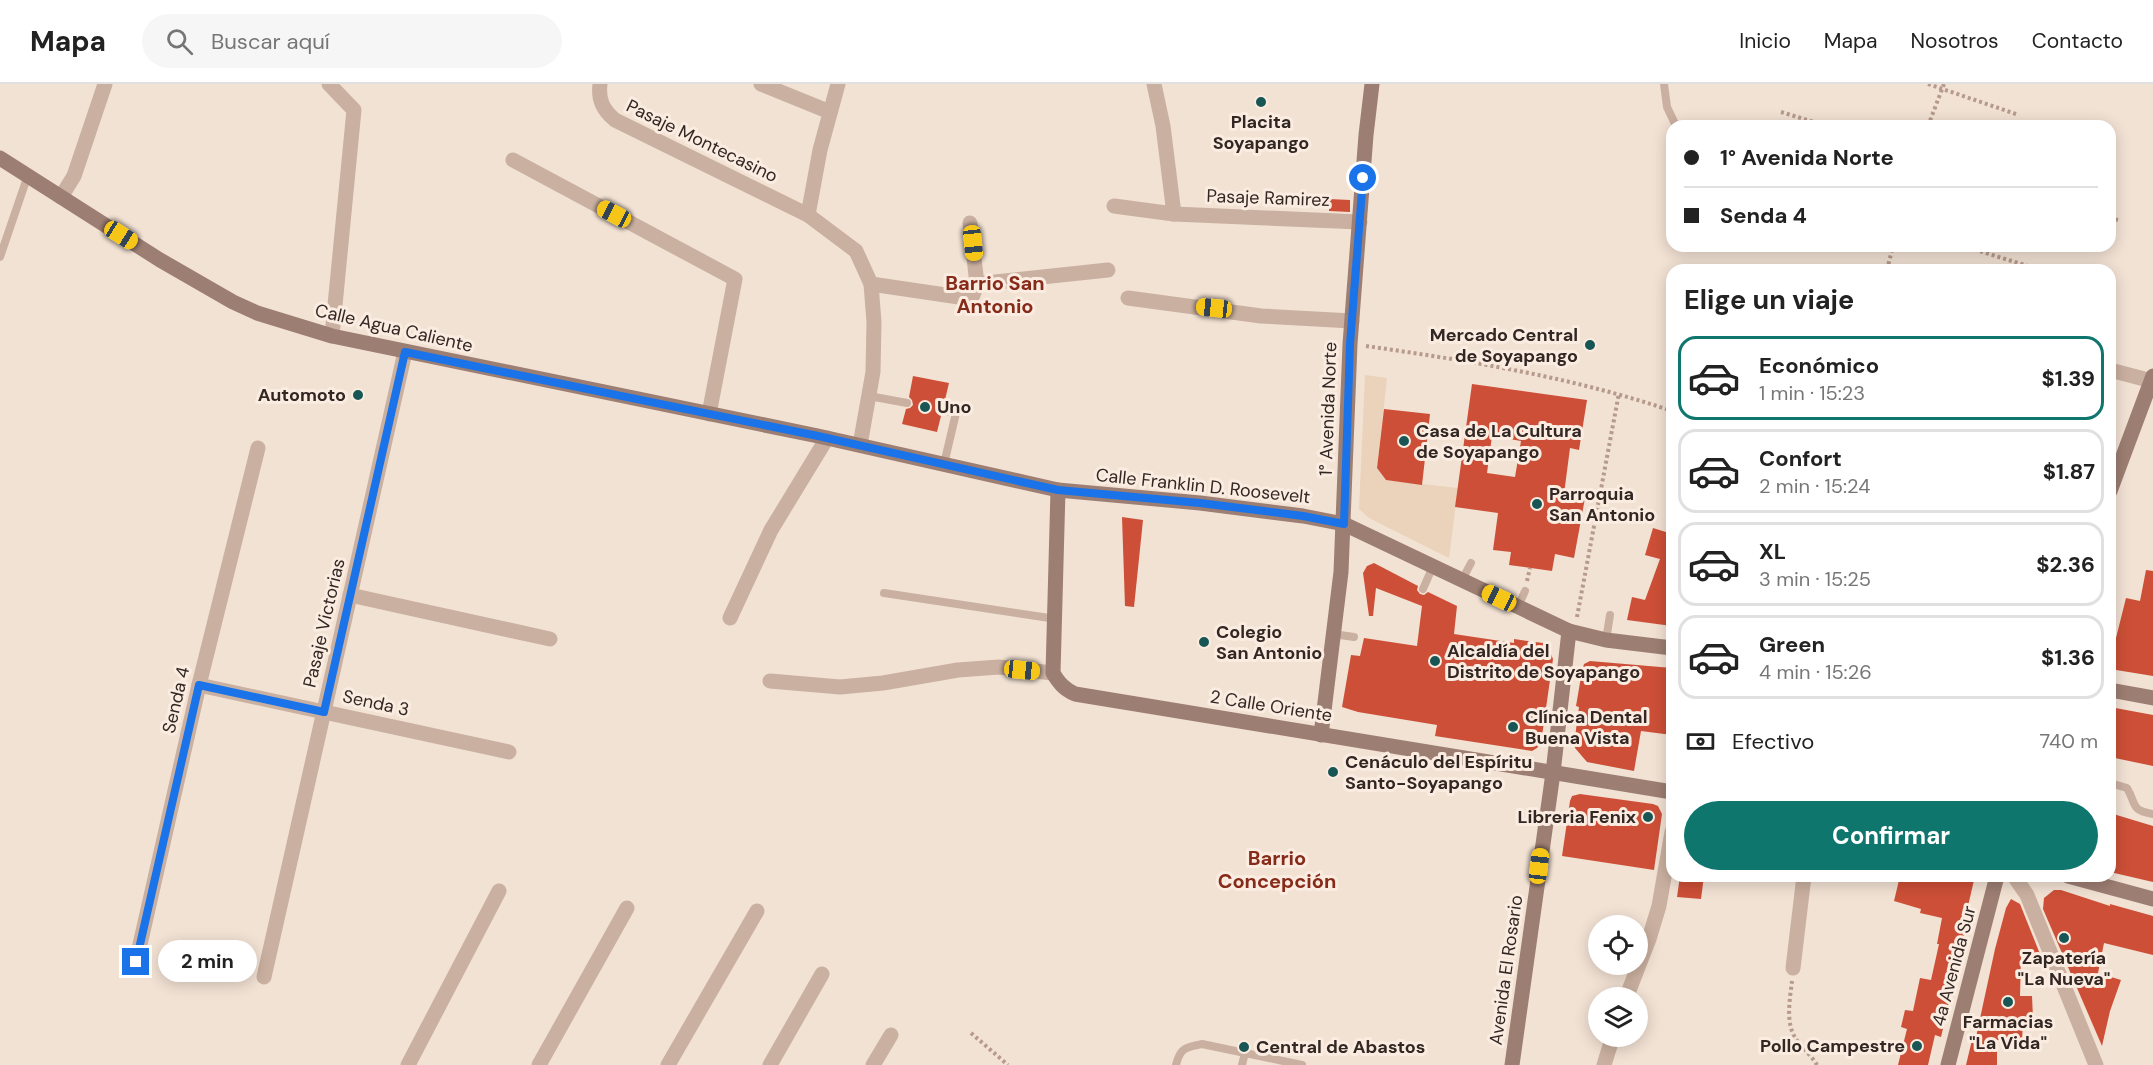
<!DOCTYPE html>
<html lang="es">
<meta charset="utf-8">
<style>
:root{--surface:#fff;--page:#f6f6f6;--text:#222;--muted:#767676;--line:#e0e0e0;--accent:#0f766e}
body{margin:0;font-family:"DM Sans",sans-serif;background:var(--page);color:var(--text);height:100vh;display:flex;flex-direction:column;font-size:22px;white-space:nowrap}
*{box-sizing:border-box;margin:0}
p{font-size:20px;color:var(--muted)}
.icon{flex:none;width:33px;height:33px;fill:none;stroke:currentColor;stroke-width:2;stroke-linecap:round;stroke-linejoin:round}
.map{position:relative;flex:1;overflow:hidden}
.details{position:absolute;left:1666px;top:180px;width:450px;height:618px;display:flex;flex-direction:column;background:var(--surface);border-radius:18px;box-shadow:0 3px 15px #0003}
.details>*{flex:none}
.guide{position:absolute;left:1666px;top:36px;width:450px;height:132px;border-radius:18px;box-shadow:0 3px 15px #0003;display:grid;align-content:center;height:132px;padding:0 18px;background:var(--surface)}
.fabs{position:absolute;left:1588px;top:831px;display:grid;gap:12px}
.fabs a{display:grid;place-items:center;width:60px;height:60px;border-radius:50%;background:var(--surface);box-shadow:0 3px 15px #0003;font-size:30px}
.end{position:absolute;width:27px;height:27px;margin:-14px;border:8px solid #1a73e8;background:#fff;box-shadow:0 0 0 3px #fff}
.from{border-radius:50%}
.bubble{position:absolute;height:42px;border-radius:21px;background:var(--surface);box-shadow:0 3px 15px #0003;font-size:20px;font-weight:700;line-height:42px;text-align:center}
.car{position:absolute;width:18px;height:36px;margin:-18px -9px;border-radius:8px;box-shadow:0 0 4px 2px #0007;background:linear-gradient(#f5c518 24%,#345 0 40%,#f5c518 0 76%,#345 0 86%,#f5c518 0)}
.guide b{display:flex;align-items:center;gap:21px;height:57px;font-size:22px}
.guide b+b{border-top:2px solid var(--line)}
.guide i{width:15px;height:15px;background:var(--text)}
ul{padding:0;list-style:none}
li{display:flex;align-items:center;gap:18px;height:84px;margin:0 12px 9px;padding:0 6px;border:3px solid var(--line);border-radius:18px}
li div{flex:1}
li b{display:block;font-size:22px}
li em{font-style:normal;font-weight:700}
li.current{border-color:var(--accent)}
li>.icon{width:54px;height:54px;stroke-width:1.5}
h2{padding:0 18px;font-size:27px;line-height:72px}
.pay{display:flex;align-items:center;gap:15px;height:66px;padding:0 18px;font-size:22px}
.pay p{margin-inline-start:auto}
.primary-button{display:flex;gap:12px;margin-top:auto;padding:12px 18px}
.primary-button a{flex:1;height:69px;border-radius:36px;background:var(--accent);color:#fff;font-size:24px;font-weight:700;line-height:69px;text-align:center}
header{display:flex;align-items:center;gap:36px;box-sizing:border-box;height:84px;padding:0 30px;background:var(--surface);border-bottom:2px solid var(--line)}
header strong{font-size:28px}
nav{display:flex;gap:33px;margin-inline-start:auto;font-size:21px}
.search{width:420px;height:54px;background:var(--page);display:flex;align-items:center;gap:15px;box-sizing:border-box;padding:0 21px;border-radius:33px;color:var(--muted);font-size:22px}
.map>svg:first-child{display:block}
.plaza{fill:#ebd2ba}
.building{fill:#cd4f37;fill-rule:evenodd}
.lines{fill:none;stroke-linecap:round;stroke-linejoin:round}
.path{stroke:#b69a8b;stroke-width:4;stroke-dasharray:3 3;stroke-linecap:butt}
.lane{stroke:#cab0a0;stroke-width:8}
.street{stroke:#cab0a0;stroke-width:15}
.secondary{stroke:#9d7e72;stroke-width:15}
.route{stroke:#1a73e8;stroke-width:8}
.poi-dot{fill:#185656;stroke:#faece0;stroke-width:2}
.labels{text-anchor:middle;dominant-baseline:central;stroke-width:6;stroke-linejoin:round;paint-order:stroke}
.poi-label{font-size:18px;font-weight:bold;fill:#332724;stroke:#faece0;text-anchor:start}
.street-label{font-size:18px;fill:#332724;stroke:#faece0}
.neighbourhood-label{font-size:20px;font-weight:bold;fill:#862a19;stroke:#faece0}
</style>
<header>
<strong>Mapa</strong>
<div class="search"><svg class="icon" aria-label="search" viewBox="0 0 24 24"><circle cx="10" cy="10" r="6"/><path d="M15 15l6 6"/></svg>Buscar aquí</div>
<nav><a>Inicio</a><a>Mapa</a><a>Nosotros</a><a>Contacto</a></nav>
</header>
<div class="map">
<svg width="2153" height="981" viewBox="0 0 2153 981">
<rect width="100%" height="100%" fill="#f2e2d4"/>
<polygon class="plaza" points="1365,291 1387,294 1377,384 1386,396 1458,404 1449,474 1369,434 1359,425"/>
<g class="building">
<polygon points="1329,115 1350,116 1350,128 1329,127"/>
<polygon points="913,292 949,299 944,320 940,321 936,324 937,328 941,332 937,348 902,340 906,325 910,324 913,321 912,316 909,313"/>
<path d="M 1472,300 L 1587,316 L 1579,366 L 1570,364 L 1564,410 L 1585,414 L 1574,474 L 1555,470 L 1552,487 L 1509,481 L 1511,468 L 1493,466 L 1498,429 L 1455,423 ZM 1492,352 L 1521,357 L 1515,393 L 1487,389 Z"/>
<polygon points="1384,325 1430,330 1422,401 1386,396 1377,384"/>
<polygon points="1122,433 1143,436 1134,523 1125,522"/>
<polygon points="1653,444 1669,449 1670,445 1672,445 1672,542 1627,536 1632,513 1645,516 1660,475 1645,471"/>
<polygon points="1374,479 1418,502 1417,506 1420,510 1424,511 1428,508 1457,522 1454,550 1514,559 1514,555 1543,559 1548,563 1553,575 1541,659 1537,664 1532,667 1435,652 1437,641 1358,628 1342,623 1351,571 1360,572 1364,554 1417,562 1422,522 1376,504 1373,532 1369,532 1363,489 1367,482"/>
<polygon points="2146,486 2153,487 2153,592 2110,585 2110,558 2115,558 2126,514 2140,517"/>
<polygon points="1590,577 1672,584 1672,651 1641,647 1634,687 1587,678 1575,664 1575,653 1579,623 1576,622 1582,587 1584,580"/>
<polygon points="2110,623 2153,631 2153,682 2110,673"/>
<polygon points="1580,710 1653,720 1658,722 1662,730 1654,786 1562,772 1570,717 1572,712"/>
<polygon points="2110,729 2153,742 2153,798 2110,788"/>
<polygon points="1680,792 1704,792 1701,815 1677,813"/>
<polygon points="1900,792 1975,792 1964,839 1966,840 1962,865 1941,953 1935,951 1928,981 1898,981 1907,945 1901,943 1905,926 1913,927 1920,894 1931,896 1939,860 1937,860 1942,834 1920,829 1921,825 1894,817"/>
<polygon points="2054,806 2061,806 2110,822 2110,820 2153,832 2153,871 2104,859 2098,889 2121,896 2110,927 2102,962 2043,825 2044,814"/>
<polygon points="2011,815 2020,820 2042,875 2021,872 2020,912 2032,912 2033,934 2023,934 2022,958 1997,956 1997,981 1966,981 1973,952 1976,953 1995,865 2006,824"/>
</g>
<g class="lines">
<g class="path">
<polyline points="1928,0 2016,30"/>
<polyline points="1781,28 1827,42"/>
<polyline points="1928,42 1944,0"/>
<polyline points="2110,134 2118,136"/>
<polyline points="1963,162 2041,186"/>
<polyline points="1887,186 1893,162"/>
<path d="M 1366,262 C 1470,277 1572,293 1672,327"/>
<polyline points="1527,497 1530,484"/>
<polyline points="1577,533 1619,309"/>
<path d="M 1792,897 C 1790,915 1785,939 1796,955 C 1802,964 1811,971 1817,981"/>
<polyline points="971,949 1008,981"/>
</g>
<g class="lane">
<polyline points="1664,0 1667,23 1676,42"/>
<polyline points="0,173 28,91"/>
<polyline points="869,312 907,319"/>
<polyline points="942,326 956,329 944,380"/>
<polyline points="1462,496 1471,479"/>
<polyline points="1423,505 1433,482"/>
<polyline points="884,509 1056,535"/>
<polyline points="1518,523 1525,507"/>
<polyline points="1333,550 1354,553"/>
<polyline points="1606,556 1610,531"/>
<path d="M 2110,699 L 2127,704 C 2137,721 2130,726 2153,730"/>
<path d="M 1176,981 C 1180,964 1186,963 1202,960 L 1302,981"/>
<polyline points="1242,981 1245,969"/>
</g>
<g class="street">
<polyline points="329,0 354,26 332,252"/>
<path d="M 600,0 C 598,16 603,26 615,36 L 808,131 L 856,167 L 871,200 L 874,238 L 873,288 L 860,361"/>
<polyline points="761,0 830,28"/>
<polyline points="1154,0 1163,42 1174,130"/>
<polyline points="513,76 735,195 709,330"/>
<polyline points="61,113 74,92 105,0"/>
<polyline points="1114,122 1174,130 1360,138"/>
<polyline points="808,131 820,66 838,0"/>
<polyline points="871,200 959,213 973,211 977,200 970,139"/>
<polyline points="977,200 1108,186"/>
<polyline points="1128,214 1261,232 1352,237"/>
<polyline points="2110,286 2152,297"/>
<polyline points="350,511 550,555"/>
<polyline points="730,534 771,446 827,354"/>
<polyline points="770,597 840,603 883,599 958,586 999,583 1053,589"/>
<polyline points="199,601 509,668"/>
<polyline points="2014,792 2027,811 2096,981"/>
<polyline points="136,878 199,601 258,364"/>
<polyline points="1793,884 1804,792"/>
<polyline points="264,893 405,268"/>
<polyline points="1626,914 1649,855 1659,822 1672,748"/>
<polyline points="408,981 499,807"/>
<polyline points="539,981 627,824"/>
<polyline points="668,981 757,827"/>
<polyline points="770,981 822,890"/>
<polyline points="873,981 891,951"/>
<polyline points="1604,981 1613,952"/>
</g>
<g class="secondary">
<polyline points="0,74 160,176 233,218 257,229 332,252 818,352 1058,406 1200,419 1303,432 1344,440 1569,547 1606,556 1672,564"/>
<path d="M 1058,406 L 1053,589 C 1059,599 1064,605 1075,610 L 1672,708"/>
<polyline points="2110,407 2153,292"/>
<polyline points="2110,606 2153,614"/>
<polyline points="1321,651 1341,488 1350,260 1366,51 1372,0"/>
<polyline points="2068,792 2153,815"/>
<polyline points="1512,981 1553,689 1569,547"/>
<polyline points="1948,981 1997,792"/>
</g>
</g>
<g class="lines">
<polyline class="route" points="136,878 199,601 324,628 405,268 818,352 1058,406 1200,419 1303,432 1344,440 1350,260 1363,94"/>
</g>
<g class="poi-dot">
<circle cx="1261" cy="18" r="6"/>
<circle cx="1590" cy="261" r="6"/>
<circle cx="358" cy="311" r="6"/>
<circle cx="925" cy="323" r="6"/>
<circle cx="1404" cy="357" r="6"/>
<circle cx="1537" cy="420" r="6"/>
<circle cx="1204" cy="558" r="6"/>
<circle cx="1435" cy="577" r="6"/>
<circle cx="1513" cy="643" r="6"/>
<circle cx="1333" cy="688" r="6"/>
<circle cx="1648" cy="733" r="6"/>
<circle cx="2064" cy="854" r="6"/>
<circle cx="2008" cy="918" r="6"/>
<circle cx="1917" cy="962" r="6"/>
<circle cx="1244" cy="963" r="6"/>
</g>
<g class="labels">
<g class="poi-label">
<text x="1261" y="38" text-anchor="middle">Placita<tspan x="1261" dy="21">Soyapango</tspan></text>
<text x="1578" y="251" text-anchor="end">Mercado Central<tspan x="1578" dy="21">de Soyapango</tspan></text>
<text x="346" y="311" text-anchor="end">Automoto</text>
<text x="937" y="323">Uno</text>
<text x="1416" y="347">Casa de La Cultura<tspan x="1416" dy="21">de Soyapango</tspan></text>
<text x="1549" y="410">Parroquia<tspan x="1549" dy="21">San Antonio</tspan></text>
<text x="1216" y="548">Colegio<tspan x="1216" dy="21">San Antonio</tspan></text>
<text x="1447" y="567">Alcaldía del<tspan x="1447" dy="21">Distrito de Soyapango</tspan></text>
<text x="1525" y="633">Clínica Dental<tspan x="1525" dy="21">Buena Vista</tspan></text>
<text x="1345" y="678">Cenáculo del Espíritu<tspan x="1345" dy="21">Santo-Soyapango</tspan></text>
<text x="1636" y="733" text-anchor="end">Libreria Fenix</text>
<text x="2064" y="874" text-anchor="middle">Zapatería<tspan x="2064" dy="21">"La Nueva"</tspan></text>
<text x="2008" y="938" text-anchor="middle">Farmacias<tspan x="2008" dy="21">"La Vida"</tspan></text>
<text x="1905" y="962" text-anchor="end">Pollo Campestre</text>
<text x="1256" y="963">Central de Abastos</text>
</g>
<g class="street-label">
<text transform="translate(702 57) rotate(26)">Pasaje Montecasino</text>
<text transform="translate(1268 114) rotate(2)">Pasaje Ramirez</text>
<text transform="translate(394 244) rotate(13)">Calle Agua Caliente</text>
<text transform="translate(1328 325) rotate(-88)">1° Avenida Norte</text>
<text transform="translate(1203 402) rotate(6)">Calle Franklin D. Roosevelt</text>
<text transform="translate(324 539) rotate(-77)">Pasaje Victorias</text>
<text transform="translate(176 616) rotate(-77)">Senda 4</text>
<text transform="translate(376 619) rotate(12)">Senda 3</text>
<text transform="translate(1271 622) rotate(9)">2 Calle Oriente</text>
<text transform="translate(1954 882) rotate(-75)">4a Avenida Sur</text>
<text transform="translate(1506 886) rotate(-82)">Avenida El Rosario</text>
</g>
<g class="neighbourhood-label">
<text x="995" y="199">Barrio San<tspan x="995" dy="23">Antonio</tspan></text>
<text x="1277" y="774">Barrio<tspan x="1277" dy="23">Concepción</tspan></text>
</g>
</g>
</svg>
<div class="fabs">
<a><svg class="icon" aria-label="locate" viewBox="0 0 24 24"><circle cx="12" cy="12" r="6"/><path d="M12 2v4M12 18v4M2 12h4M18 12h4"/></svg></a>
<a><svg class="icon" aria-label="layers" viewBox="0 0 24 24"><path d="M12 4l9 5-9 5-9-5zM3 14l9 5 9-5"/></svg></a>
</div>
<i class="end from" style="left:1363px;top:94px"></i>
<i class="end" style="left:136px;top:878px"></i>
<div class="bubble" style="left:158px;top:856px;width:99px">2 min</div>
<i class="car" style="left:614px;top:130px;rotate:298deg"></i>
<i class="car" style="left:121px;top:151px;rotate:122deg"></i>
<i class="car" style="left:973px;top:159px;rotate:174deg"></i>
<i class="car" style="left:1214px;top:224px;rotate:276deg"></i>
<i class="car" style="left:1499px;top:514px;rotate:295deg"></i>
<i class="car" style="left:1022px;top:586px;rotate:96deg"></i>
<i class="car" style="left:1539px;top:782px;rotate:7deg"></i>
<div class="guide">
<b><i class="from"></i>1° Avenida Norte</b>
<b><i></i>Senda 4</b>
</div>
<section class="details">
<h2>Elige un viaje</h2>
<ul>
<li class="current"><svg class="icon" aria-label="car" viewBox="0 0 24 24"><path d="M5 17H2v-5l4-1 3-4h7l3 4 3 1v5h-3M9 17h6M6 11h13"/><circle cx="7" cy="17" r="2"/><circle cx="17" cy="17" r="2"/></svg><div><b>Económico</b><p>1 min · 15:23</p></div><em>$1.39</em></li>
<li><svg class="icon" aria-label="car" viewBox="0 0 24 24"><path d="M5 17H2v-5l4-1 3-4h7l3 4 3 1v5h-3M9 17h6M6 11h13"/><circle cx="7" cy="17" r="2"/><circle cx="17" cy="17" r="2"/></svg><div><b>Confort</b><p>2 min · 15:24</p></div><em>$1.87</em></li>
<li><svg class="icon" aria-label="car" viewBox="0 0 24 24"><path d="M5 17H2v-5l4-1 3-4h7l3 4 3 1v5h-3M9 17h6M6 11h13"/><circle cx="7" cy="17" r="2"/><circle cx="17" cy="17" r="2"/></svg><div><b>XL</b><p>3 min · 15:25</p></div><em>$2.36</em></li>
<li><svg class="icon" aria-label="car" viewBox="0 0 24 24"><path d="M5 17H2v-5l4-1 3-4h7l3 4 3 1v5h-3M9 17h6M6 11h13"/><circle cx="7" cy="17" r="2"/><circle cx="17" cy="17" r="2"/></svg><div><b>Green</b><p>4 min · 15:26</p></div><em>$1.36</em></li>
</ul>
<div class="pay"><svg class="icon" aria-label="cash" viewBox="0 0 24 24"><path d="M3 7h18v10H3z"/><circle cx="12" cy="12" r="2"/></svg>Efectivo<p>740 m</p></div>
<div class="primary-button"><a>Confirmar</a></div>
</section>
</div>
